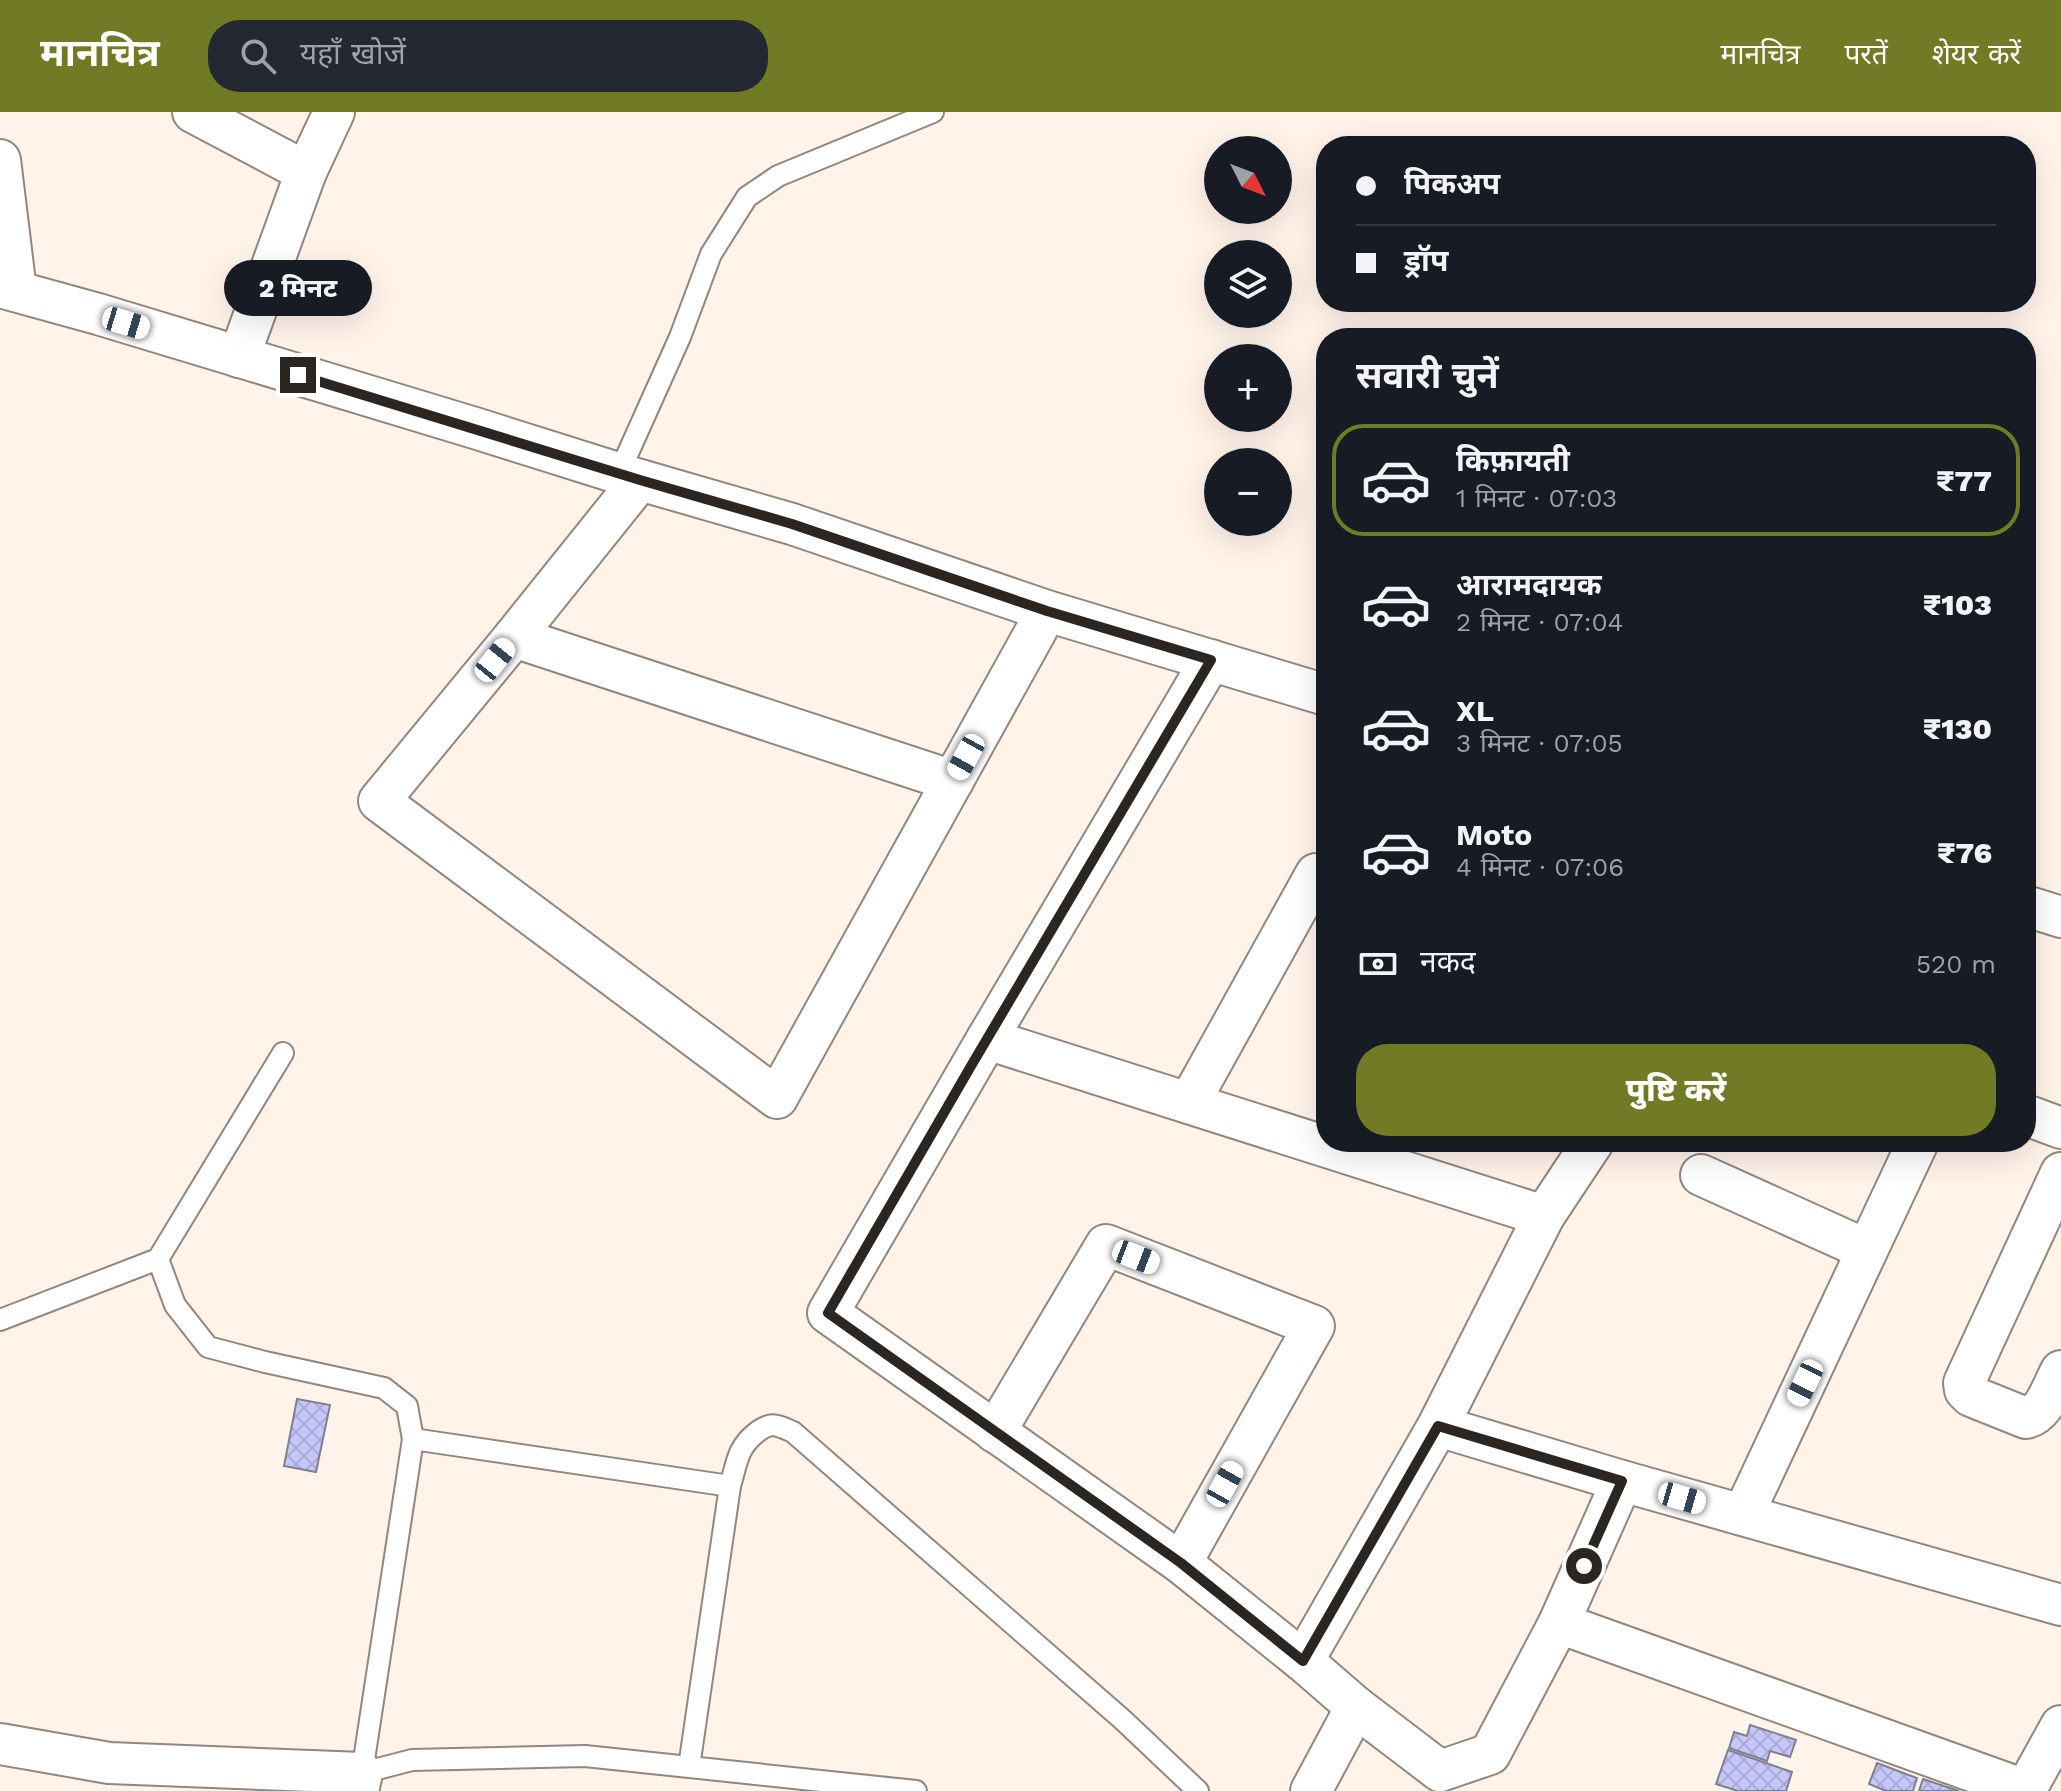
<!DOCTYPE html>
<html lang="hi">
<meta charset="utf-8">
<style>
:root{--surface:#171b24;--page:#242831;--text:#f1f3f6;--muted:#9ea1a6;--line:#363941;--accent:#717a25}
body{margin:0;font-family:"Work Sans","Noto Sans Devanagari",sans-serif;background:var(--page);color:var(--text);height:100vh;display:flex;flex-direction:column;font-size:30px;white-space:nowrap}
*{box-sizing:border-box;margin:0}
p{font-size:26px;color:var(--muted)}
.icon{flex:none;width:44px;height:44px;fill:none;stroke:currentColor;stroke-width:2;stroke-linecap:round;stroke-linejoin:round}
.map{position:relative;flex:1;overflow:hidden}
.sheet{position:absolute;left:1316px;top:216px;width:720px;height:824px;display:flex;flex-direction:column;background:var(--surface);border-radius:32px;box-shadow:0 8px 32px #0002}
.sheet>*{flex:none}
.hud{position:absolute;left:1316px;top:24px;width:720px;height:176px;border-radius:32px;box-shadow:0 8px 32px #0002;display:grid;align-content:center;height:176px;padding:0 40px;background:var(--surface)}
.needle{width:52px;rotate:132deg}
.controls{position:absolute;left:1204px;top:24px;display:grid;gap:16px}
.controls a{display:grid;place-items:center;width:88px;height:88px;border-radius:50%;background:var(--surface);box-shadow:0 8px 32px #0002;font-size:40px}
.end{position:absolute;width:36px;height:36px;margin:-18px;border:10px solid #2c2622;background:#fff;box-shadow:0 0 0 4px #fff}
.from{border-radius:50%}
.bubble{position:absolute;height:56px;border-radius:28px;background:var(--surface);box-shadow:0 8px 32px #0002;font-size:26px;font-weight:800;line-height:56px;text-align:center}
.car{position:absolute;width:24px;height:48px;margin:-24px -12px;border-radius:10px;box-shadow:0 0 6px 2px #0007;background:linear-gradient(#fff 24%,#345 0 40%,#fff 0 76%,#345 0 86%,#fff 0)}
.hud b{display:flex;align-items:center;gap:28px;height:76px;font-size:30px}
.hud b+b{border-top:2px solid var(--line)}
.hud i{width:20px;height:20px;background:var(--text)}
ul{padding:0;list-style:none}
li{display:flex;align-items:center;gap:24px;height:112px;margin:0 16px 12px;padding:0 24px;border:4px solid transparent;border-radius:32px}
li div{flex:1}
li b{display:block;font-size:30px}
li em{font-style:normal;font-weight:800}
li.selected{border-color:var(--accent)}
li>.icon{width:72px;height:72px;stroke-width:1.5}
h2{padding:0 40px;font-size:36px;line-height:96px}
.pay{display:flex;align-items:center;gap:20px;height:88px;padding:0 40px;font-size:30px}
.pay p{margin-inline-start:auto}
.button{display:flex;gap:16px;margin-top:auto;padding:16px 40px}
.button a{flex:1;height:92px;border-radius:32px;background:var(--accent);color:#fff;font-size:32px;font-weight:800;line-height:92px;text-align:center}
header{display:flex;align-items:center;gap:48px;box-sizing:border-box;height:112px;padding:0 40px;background:var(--accent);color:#fff}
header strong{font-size:38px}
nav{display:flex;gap:44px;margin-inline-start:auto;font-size:28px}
.search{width:560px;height:72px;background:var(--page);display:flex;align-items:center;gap:20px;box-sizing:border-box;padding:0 28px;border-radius:32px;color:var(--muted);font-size:30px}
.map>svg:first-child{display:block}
.building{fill:url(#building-cross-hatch);stroke:#7f808e;stroke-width:2}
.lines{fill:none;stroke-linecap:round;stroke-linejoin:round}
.lane-casing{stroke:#93867c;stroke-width:24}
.street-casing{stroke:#93867c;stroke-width:44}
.lane{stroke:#fff;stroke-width:20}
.street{stroke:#fff;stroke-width:40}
.route{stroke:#2c2622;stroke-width:10}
</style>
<header>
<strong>मानचित्र</strong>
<div class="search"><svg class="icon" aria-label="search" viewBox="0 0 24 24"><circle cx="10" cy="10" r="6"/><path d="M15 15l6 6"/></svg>यहाँ खोजें</div>
<nav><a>मानचित्र</a><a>परतें</a><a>शेयर करें</a></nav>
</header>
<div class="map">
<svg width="2061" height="1679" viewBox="0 0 2061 1679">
<defs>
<pattern id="building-cross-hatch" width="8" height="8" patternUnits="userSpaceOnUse" patternTransform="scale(2)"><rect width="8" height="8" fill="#c5c7fa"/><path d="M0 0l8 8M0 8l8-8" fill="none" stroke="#a9abd6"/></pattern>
</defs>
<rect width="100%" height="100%" fill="#fff3ea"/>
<g class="building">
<polygon points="297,1287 330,1293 316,1360 284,1354"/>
<polygon points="1750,1613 1796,1628 1790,1645 1770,1639 1767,1649 1729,1636 1734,1620 1747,1624"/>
<polygon points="1728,1638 1792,1660 1786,1679 1738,1679 1716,1672"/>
<polygon points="1877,1651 1917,1666 1913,1679 1886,1679 1869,1672"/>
<polygon points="1923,1667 1959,1679 1919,1679"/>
</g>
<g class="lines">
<defs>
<g id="lane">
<polyline points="619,361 680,225 711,142 747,85 778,64 933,0"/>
<polyline points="158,1147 175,1193 208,1235 265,1250 384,1276 407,1294 413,1327"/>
<polyline points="0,1208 158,1147 283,941"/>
<path d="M 730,1374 C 737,1351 737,1336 756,1321 C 771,1309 777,1313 793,1320 L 1123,1608 L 1198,1679"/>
<polyline points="689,1655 730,1374 413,1327 362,1661 412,1648 585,1644 916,1679"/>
</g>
<g id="street">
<polyline points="193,0 306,60"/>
<polyline points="0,48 16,179"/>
<polyline points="0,175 98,202 478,317 640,368 792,412 1047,499 1326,583"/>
<polyline points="239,245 306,60 334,0"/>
<polyline points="640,368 514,525 379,689 777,986 1047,499"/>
<polyline points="514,525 953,669"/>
<polyline points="1211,548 987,927 828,1201 1181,1451 1303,1549 1356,1595 1311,1679"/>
<polyline points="2026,794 2061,805"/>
<polyline points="987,927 1544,1104 1593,1030"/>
<polyline points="1189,991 1316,762 1326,766"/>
<polyline points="2026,1003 2061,1016"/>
<path d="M 2061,1061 L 1964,1271 L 1965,1278 L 1971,1284 L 2026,1306 C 2045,1302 2052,1275 2061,1259"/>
<polyline points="1701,1063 1867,1138"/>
<polyline points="1438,1314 1622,1369 2061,1493"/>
<polyline points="995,1320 1106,1133 1314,1214 1181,1451"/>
<polyline points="1622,1369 1559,1511 2025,1678"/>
<polyline points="1743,1403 1918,1030"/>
<polyline points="1303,1549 1438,1314 1544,1104"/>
<polyline points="1356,1595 1440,1659 1490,1642 1559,1511"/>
<polyline points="0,1632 109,1651 362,1661 358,1679"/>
<polyline points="2025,1679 2061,1614"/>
</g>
</defs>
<use href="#lane" class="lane-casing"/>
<use href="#street" class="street-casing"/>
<use href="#lane" class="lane"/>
<use href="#street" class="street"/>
</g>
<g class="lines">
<polyline class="route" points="298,263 640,368 792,412 1047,499 1211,548 971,954 828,1201 1181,1451 1303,1549 1438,1314 1622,1369 1584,1454"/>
</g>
</svg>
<div class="controls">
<a><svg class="needle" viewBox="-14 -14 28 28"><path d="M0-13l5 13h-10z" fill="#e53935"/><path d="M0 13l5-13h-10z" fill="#9ea1a6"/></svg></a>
<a><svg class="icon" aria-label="layers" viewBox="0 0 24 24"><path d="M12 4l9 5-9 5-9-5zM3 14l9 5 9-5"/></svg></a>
<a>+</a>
<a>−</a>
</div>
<i class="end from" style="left:1584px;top:1454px"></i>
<i class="end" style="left:298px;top:263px"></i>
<div class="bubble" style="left:224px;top:148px;width:148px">2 मिनट</div>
<i class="car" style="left:126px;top:211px;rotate:107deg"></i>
<i class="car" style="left:495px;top:548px;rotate:39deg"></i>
<i class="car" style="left:966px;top:645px;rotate:209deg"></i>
<i class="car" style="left:1136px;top:1145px;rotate:111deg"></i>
<i class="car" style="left:1805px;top:1271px;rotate:206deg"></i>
<i class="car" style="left:1225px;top:1372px;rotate:29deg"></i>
<i class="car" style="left:1682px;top:1386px;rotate:106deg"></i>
<div class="hud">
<b><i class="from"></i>पिकअप</b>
<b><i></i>ड्रॉप</b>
</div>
<section class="sheet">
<h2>सवारी चुनें</h2>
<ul>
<li class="selected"><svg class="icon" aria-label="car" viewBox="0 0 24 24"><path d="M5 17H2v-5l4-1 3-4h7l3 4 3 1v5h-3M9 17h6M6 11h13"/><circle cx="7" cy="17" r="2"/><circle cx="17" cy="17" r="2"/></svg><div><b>किफ़ायती</b><p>1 मिनट · 07:03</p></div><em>₹77</em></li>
<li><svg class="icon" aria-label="car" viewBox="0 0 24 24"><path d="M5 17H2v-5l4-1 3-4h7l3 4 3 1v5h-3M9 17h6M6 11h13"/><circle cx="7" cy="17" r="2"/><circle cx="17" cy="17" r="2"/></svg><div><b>आरामदायक</b><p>2 मिनट · 07:04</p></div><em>₹103</em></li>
<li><svg class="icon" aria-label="car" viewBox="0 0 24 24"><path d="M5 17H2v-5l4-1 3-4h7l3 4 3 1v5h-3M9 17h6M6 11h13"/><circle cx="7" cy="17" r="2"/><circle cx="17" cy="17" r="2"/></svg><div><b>XL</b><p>3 मिनट · 07:05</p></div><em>₹130</em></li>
<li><svg class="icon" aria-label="car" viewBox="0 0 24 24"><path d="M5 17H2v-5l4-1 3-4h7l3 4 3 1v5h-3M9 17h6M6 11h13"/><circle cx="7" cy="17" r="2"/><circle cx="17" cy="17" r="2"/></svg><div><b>Moto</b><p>4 मिनट · 07:06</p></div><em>₹76</em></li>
</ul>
<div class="pay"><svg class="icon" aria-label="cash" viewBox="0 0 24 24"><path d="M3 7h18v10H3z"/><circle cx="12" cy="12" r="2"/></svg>नकद<p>520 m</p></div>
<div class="button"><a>पुष्टि करें</a></div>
</section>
</div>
